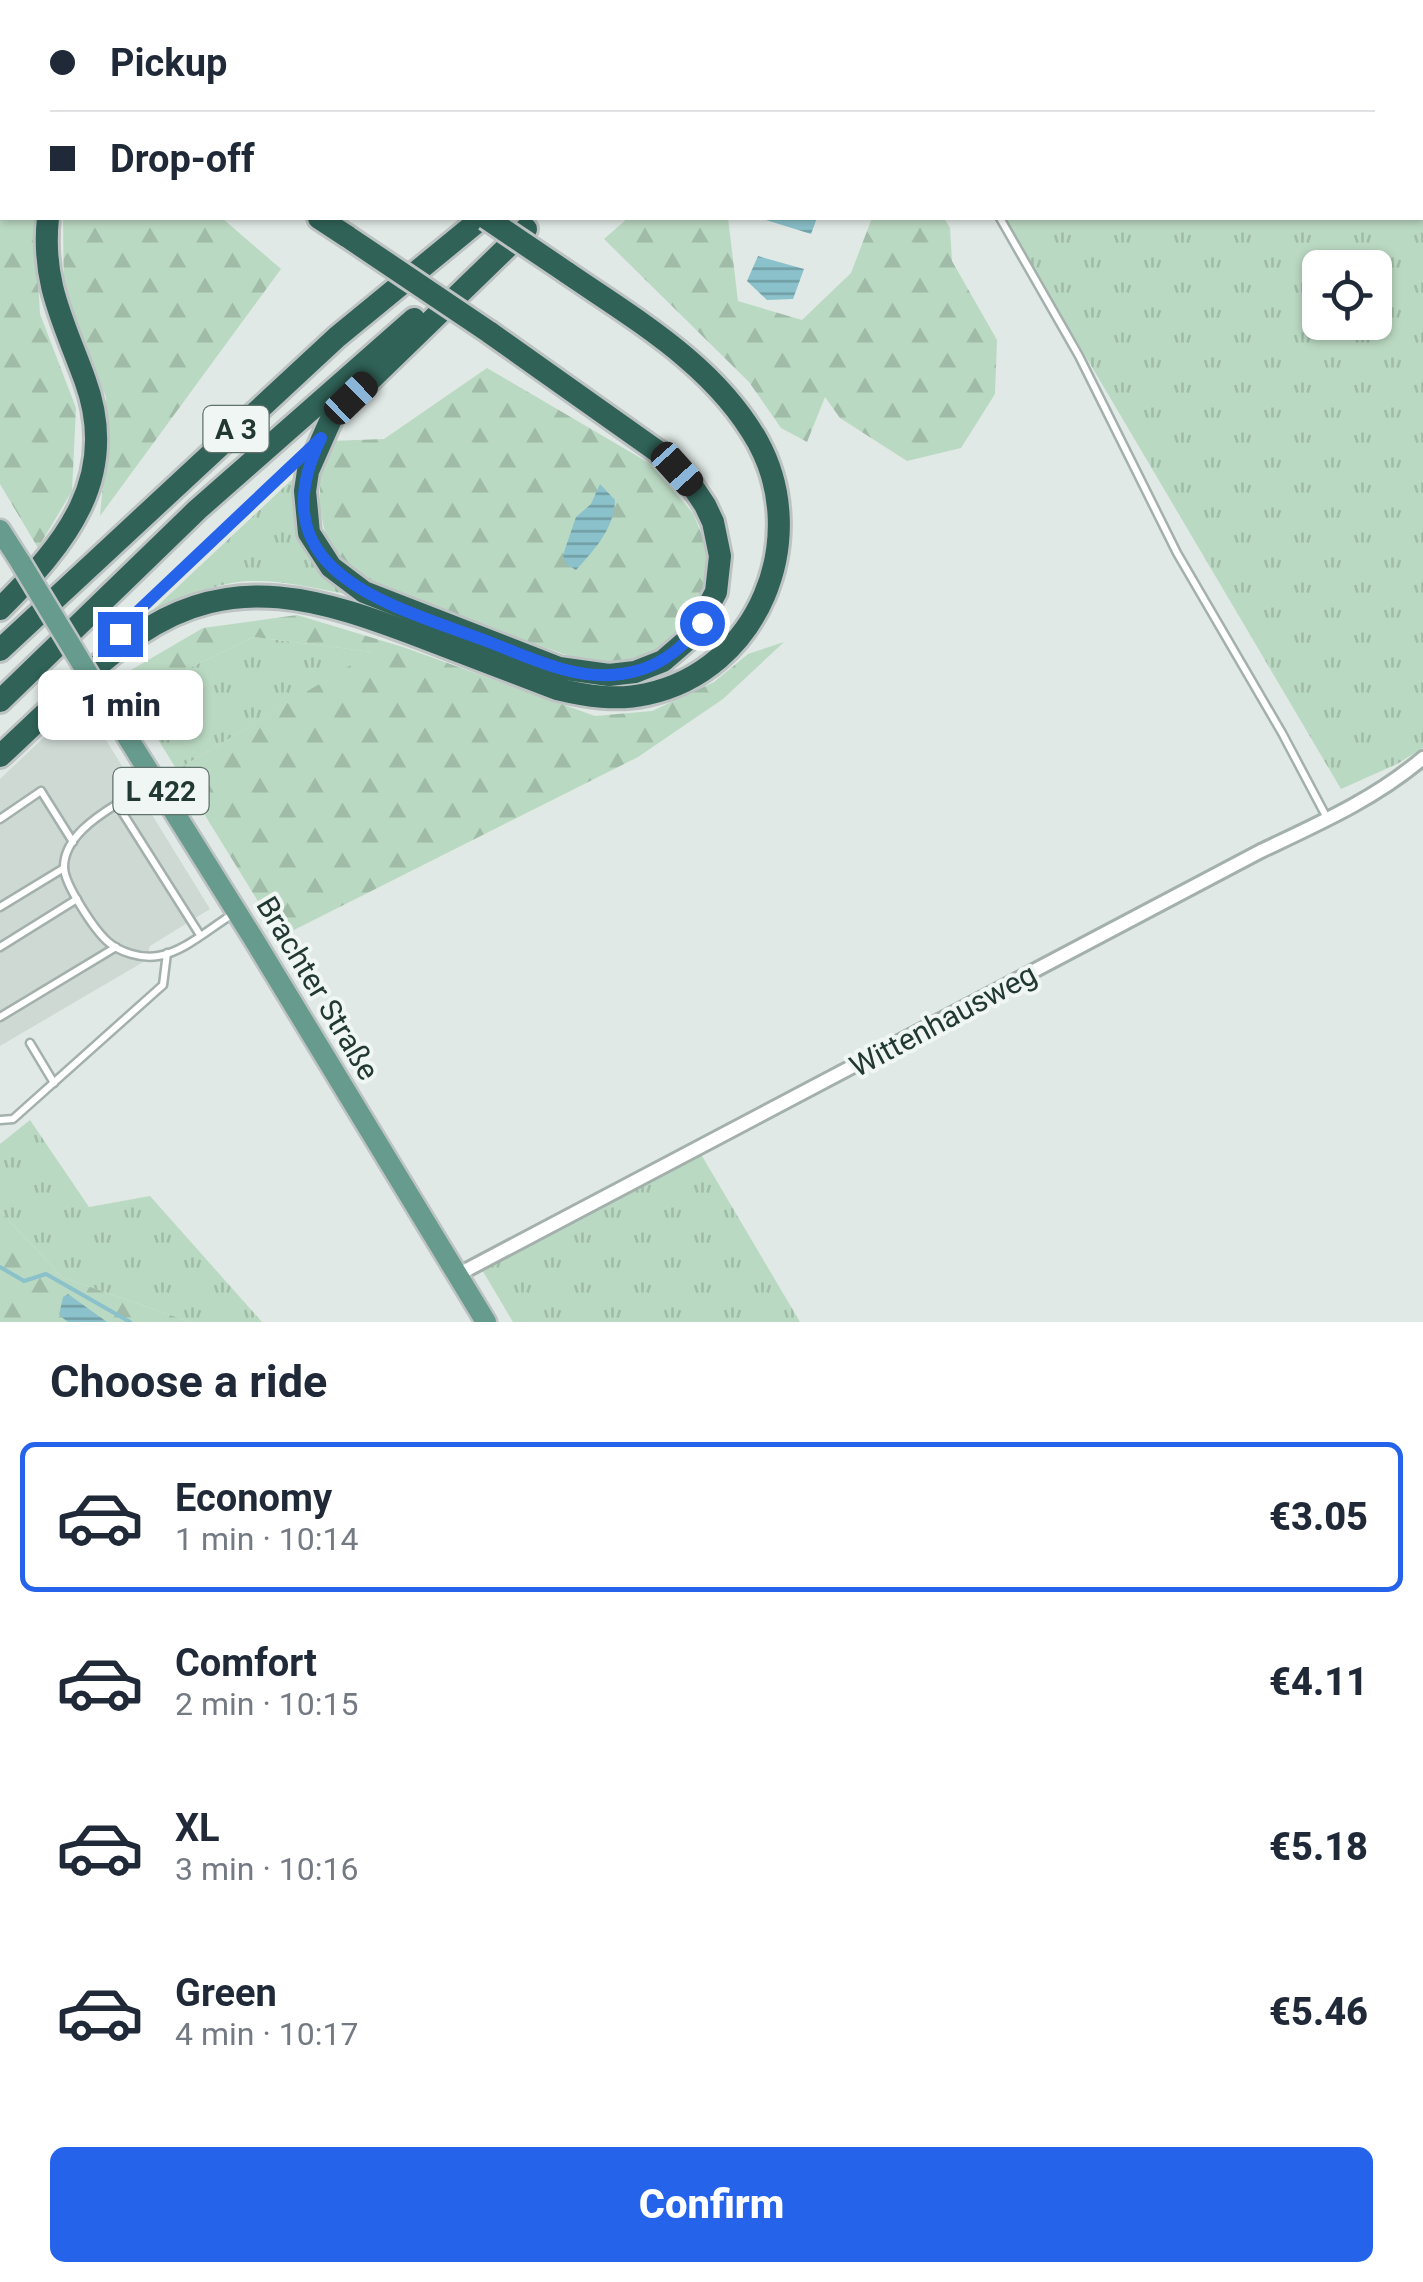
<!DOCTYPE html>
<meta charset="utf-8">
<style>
:root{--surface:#fff;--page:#f6f6f7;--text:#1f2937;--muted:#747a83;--line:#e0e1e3;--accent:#2563eb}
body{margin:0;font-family:Roboto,sans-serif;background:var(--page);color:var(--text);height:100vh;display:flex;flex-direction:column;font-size:38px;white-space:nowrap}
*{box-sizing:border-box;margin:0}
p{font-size:32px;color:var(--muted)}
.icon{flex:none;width:55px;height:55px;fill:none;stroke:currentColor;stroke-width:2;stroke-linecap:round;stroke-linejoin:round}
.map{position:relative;height:1322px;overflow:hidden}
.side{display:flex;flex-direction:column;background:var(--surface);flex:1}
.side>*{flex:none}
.guide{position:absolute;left:0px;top:0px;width:1425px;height:220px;box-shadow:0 2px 8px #0004;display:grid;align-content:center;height:220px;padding:0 50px;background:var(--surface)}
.controls{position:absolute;left:1302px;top:250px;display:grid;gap:20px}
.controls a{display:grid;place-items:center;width:90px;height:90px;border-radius:15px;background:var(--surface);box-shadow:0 2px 8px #0004;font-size:50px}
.end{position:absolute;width:45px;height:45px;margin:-22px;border:12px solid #2563eb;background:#fff;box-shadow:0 0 0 5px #fff}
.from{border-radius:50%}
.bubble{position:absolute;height:70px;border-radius:15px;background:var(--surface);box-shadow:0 2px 8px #0004;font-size:32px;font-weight:800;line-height:70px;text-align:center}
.car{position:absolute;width:30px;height:60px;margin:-30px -15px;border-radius:12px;box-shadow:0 0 8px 2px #0007;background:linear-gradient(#222 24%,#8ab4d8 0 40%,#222 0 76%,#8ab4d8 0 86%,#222 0)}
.guide b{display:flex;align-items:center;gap:35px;height:95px;font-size:38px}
.guide b+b{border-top:2px solid var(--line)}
.guide i{width:25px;height:25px;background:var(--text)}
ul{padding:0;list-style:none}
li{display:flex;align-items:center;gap:30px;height:150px;margin:0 20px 15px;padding:0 30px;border:5px solid transparent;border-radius:15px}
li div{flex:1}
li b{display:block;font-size:38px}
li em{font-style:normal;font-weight:800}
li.selected{border-color:var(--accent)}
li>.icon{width:90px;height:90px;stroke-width:1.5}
h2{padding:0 50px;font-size:45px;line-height:120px}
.button{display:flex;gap:20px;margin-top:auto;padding:20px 50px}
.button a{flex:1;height:115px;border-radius:15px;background:var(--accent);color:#fff;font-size:40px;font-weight:800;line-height:115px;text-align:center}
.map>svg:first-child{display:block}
.built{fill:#ced9d4}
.grass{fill:url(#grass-tufts);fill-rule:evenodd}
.forest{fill:url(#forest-firs)}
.water{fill:url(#water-rules)}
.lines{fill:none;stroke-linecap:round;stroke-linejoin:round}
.stream{stroke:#8bc1cb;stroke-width:4}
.lane-casing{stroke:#a3b0ac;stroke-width:11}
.street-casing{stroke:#a3b0ac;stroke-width:18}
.primary-casing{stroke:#bdc3c2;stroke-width:25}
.highway-casing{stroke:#bdc3c2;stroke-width:28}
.lane{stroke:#fff;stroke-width:6}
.street{stroke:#fff;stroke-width:12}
.primary{stroke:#679b8e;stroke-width:20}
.highway{stroke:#306257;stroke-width:22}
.primary-bridge-casing{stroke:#bdc3c2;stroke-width:25;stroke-linecap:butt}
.highway-bridge-casing{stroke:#bdc3c2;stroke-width:28;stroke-linecap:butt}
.primary-bridge{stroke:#679b8e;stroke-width:20}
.highway-bridge{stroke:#306257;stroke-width:22}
.route{stroke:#2563eb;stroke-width:12}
.labels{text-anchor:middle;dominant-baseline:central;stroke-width:8;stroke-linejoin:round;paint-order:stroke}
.shield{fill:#f0f6f3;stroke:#60716c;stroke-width:2.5}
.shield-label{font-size:28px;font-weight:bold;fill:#223832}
.street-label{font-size:30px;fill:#223832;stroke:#f0f6f3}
</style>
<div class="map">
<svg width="1423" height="1322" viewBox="0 0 1423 1322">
<defs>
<pattern id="grass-tufts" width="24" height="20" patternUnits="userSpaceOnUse" patternTransform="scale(2.5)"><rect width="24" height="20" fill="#bad9c2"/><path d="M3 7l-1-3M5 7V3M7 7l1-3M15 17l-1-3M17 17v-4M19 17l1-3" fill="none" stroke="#a0bba7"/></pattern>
<pattern id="forest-firs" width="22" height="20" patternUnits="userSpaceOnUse" patternTransform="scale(2.5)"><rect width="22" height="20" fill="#bad9c2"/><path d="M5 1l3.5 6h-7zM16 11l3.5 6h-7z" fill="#a0bba7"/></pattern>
<pattern id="water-rules" width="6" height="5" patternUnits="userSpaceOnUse" patternTransform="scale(2.5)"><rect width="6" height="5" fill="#8bc1cb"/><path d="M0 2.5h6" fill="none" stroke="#719ea5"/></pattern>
</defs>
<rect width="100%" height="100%" fill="#e0e9e5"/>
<polygon class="built" points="82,701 210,909 150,946 145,961 0,1046 0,779"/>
<g class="grass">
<polygon points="942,0 1385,0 938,2"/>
<path d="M 1423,163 L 1423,748 L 1397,764 L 1341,789 L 1004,218 L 1422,218 ZM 1320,268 L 1375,268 L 1375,322 L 1320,322 Z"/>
<path d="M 300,472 L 295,516 L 310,560 L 346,594 C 314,588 283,580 251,581 C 217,582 183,598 152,611 Z"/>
<polygon points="254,637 373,652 177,770 131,696"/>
<polygon points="30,1120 89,1207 150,1196 262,1322 190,1322 62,1277 0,1211 0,1144"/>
<polygon points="699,1151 800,1322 513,1322 481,1268"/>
</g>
<g class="forest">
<polygon points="410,0 655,0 409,2"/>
<polygon points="0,57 2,218 34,218 40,314 76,408 72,491 38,548 0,484"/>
<polygon points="63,218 222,218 281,269 100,516 106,451 106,397 64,302"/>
<polygon points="628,218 728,218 738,301 802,320 851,273 872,218 944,218 950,228 952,261 997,340 995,394 961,448 907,461 840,418 825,397 807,442 781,428 749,382 604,239"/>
<polygon points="487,368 649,463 693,513 710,555 704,598 690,624 664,646 638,661 595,665 391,593 351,572 328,546 320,510 320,471 330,441 384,439"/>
<polygon points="297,615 403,647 595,716 652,711 714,682 748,654 784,642 723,699 638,757 280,937 177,770 372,652 254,637 131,696 119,677 203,628"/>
<polygon points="0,1211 62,1277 190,1322 0,1322"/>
</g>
<g class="water">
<polygon points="760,218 817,218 811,234"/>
<polygon points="758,256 804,269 793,299 767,300 747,281"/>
<path d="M 600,484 L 615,500 C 614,529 595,549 576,570 L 566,564 L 563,555 L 576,517 L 591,504 Z"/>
<polygon points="68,1294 107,1322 68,1322 59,1315 63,1297"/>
</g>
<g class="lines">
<g class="stream">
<polyline points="1367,0 1368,2"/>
<polyline points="1422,122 1423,122"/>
<polyline points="0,1267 24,1281 46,1274 130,1322"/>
</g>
<defs>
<g id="lane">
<polyline points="1000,218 1079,356 1177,553 1282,733 1327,818"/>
<polyline points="115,640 137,613 305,453"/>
<polyline points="0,819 41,791 73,842"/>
<polyline points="0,907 64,868"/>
<path d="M 200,935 L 117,804 C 96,817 64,838 64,867 C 64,884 94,929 107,941 C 119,952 141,959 158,956 C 184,952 210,928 233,914"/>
<polyline points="0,947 77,899"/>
<polyline points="0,1017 116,947"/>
<polyline points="30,1043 54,1083"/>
<polyline points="0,1120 13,1119 163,985 167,953"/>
</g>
<path id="street" d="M 457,1275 L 1261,851 C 1318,824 1375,799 1423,758"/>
<g id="primary">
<polyline points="0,530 21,563"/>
<polyline points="96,687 253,938 486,1322"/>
</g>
<g id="highway">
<polyline points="78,0 82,2"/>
<polyline points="138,0 143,2"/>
<polyline points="349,2 353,0"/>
<polyline points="786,2 790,0"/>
<polyline points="846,2 850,0"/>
<polyline points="0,28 2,30"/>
<polyline points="319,218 348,237"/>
<polyline points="489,332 664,456 691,484 705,505 713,522 720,556 716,592 693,635 663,661 635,672 609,675 559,668 364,592 331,567 309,533 305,491 308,471 332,417 526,229"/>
<path d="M 0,609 C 65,544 121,478 85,380 C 64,322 41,282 48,218"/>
<polyline points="0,650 337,337 482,218"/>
<polyline points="0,701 197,510 414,319"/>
<path d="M 0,756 C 45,715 88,669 138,635 C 234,569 323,600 421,637 C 466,654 512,672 557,689 C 586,696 617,701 647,694 C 759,670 811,539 758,442 C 715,365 636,320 566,272"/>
</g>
</defs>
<use href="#lane" class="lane-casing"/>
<use href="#street" class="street-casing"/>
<use href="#primary" class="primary-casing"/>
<use href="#highway" class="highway-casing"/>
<use href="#lane" class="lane"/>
<use href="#street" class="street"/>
<use href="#primary" class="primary"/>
<use href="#highway" class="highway"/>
<defs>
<polyline id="primary-bridge" points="21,563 96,687"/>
<g id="highway-bridge">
<polyline points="486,218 566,272"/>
<polyline points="348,237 489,332"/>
</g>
</defs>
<use href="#primary-bridge" class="primary-bridge-casing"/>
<use href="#highway-bridge" class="highway-bridge-casing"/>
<use href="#primary-bridge" class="primary-bridge"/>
<use href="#highway-bridge" class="highway-bridge"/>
</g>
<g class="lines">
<path class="route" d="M 120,634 L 137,612 L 321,438 C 256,571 387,604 481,639 C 525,655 572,681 621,674 C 656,670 681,651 702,623"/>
</g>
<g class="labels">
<g class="shield">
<rect x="203.5" y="406" width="65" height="46" rx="8"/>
<rect x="113.5" y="768" width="95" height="46" rx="8"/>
</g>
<g class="shield-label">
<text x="236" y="429">A 3</text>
<text x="161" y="791">L 422</text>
</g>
<g class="street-label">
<text transform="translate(318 988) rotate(59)">Brachter Straße</text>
<text transform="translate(943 1020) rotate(-28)">Wittenhausweg</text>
</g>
</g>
</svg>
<div class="controls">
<a><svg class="icon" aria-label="locate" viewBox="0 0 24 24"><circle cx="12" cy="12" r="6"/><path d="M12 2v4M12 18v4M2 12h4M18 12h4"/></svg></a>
</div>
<i class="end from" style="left:702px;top:623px"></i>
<i class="end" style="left:120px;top:634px"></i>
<div class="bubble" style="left:38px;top:670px;width:165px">1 min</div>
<i class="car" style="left:351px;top:398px;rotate:46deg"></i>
<i class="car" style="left:677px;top:469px;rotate:138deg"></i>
<div class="guide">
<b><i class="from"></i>Pickup</b>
<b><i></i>Drop-off</b>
</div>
</div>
<section class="side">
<h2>Choose a ride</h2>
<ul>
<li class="selected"><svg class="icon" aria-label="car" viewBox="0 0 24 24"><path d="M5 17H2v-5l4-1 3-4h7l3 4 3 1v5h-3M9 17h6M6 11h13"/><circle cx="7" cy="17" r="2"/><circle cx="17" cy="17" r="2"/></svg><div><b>Economy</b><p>1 min · 10:14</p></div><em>€3.05</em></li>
<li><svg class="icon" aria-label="car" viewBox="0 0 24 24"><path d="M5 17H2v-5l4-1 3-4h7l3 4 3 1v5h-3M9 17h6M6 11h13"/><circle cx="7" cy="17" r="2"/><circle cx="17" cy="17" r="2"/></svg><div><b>Comfort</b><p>2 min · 10:15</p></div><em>€4.11</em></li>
<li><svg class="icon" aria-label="car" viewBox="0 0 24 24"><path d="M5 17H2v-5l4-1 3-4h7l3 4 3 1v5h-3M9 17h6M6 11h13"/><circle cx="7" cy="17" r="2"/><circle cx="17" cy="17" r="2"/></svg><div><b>XL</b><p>3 min · 10:16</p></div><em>€5.18</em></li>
<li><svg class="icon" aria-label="car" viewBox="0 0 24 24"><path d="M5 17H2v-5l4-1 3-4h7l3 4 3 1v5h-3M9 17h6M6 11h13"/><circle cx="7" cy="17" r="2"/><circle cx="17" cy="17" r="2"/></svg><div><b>Green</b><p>4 min · 10:17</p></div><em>€5.46</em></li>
</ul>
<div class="button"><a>Confirm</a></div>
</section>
